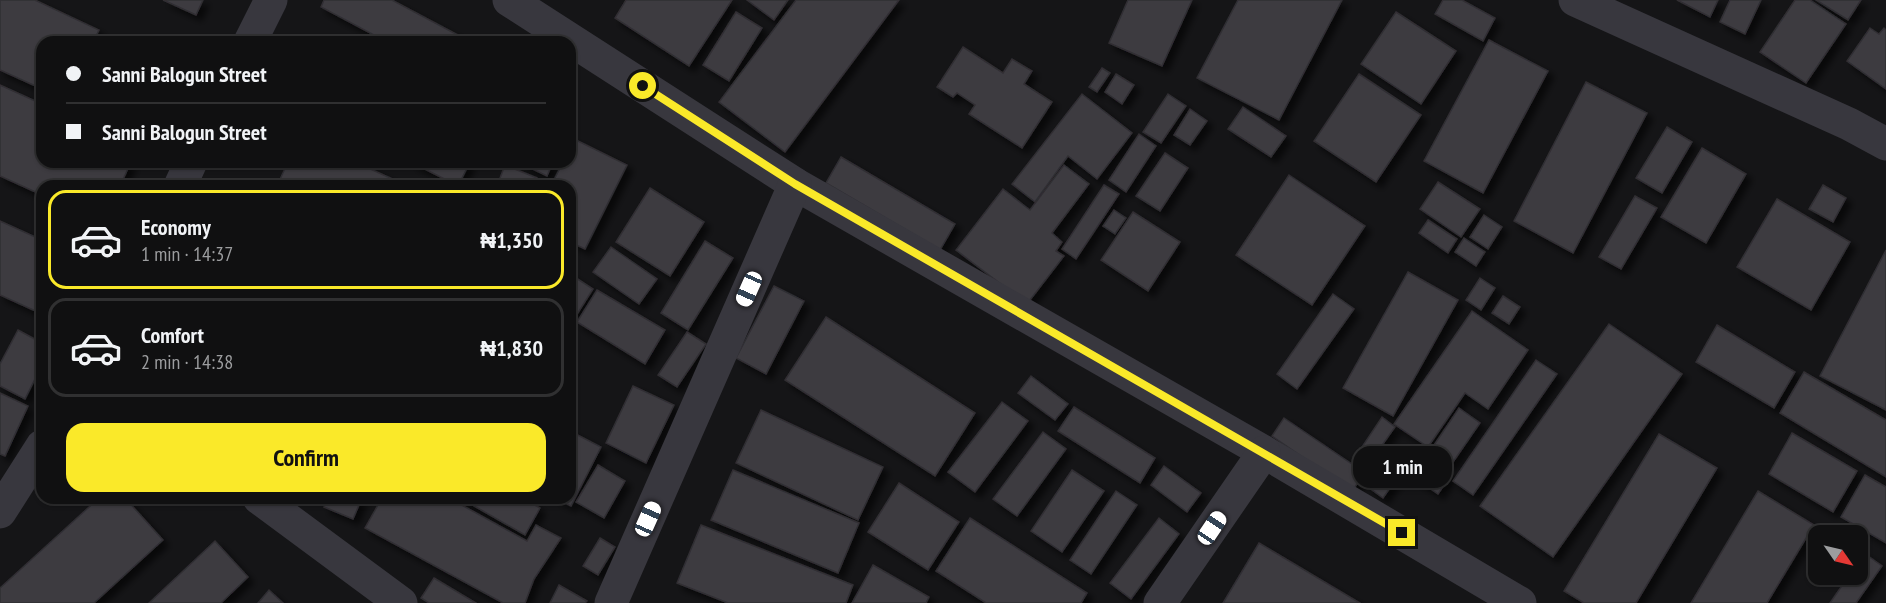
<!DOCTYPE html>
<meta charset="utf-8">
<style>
:root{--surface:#101011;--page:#19191a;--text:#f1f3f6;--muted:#9c9d9f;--line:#303031;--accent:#fae929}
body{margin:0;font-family:"PT Sans Narrow",sans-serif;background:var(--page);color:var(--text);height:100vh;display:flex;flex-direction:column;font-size:22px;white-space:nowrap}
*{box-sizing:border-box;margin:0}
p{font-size:20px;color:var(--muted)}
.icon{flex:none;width:33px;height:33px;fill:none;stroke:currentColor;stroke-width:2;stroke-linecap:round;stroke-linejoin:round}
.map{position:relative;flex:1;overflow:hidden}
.drawer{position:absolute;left:36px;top:180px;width:540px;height:324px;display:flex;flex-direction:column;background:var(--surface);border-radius:18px;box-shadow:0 2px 4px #0004,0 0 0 2px var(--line)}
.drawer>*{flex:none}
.guide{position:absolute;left:36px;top:36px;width:540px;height:132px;border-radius:18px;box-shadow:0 2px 4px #0004,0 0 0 2px var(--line);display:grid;align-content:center;height:132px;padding:0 30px;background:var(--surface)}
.needle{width:39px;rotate:124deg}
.controls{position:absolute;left:1808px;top:525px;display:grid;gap:12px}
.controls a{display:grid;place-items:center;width:60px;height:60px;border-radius:12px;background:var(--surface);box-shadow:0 2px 4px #0004,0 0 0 2px var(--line);font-size:30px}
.end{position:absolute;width:27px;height:27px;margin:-14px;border:8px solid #fae929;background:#111;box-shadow:0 0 0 3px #111}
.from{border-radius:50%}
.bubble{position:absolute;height:42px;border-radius:18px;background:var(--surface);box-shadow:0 2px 4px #0004,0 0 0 2px var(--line);font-size:20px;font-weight:700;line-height:42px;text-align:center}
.car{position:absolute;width:18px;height:36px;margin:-18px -9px;border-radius:8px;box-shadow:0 0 4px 2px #0007;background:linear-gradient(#fff 24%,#345 0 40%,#fff 0 76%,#345 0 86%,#fff 0)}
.guide b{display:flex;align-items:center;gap:21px;height:57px;font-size:22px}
.guide b+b{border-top:2px solid var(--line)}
.guide i{width:15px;height:15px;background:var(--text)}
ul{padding:10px 0 0;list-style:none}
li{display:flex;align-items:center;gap:18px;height:99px;margin:0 12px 9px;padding:0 18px;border:3px solid var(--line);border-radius:18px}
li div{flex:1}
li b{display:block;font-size:22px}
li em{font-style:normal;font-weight:700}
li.active{border-color:var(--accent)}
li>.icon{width:54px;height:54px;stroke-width:1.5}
.primary-button{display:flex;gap:12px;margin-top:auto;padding:12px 30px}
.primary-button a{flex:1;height:69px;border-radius:18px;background:var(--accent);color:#111;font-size:24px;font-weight:700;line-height:69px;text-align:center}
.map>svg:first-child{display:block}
.building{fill:#3c3b41;stroke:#302e33;stroke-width:1.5;filter:url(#shadow)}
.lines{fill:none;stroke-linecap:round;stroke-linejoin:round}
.minor{stroke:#38373e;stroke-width:33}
.route{stroke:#fae929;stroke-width:8}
</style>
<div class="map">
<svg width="1886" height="603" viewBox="0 0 1886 603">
<defs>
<filter id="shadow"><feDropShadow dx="5.5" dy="5.5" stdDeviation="3" flood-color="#0009"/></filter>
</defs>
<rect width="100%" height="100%" fill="#151517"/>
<g class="building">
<polygon points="0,0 35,0 99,30 93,42 42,42 42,89 0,70"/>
<polygon points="163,0 203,0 196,15"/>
<polygon points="324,0 392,0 471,42 387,42 321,7"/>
<polygon points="626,0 732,0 689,66 615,18"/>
<polygon points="747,0 788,0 774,20"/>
<polygon points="796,0 899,0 785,152 719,102"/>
<polygon points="1128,0 1192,0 1162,66 1109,43"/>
<polygon points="1238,0 1342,0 1279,120 1197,78"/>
<polygon points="1443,0 1462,0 1495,18 1483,41 1435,14"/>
<polygon points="1677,0 1718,0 1710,17"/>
<polygon points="1730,0 1761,0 1745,34 1720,22"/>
<polygon points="1795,0 1810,0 1846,24 1806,83 1760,52"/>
<polygon points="1816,0 1861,0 1848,20"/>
<polygon points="736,12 762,28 729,81 703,65"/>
<polygon points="1396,12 1456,51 1421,104 1361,64"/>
<polygon points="1870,28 1879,34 1884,28 1886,30 1886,89 1847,61"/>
<polygon points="1489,40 1548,71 1483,193 1424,161"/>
<polygon points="963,47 1003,73 1012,59 1032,71 1024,84 1052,102 1022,148 969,114 975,105 957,93 953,97 937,87"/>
<polygon points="1102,68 1110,73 1097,92 1089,87"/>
<polygon points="1116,74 1134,85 1122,104 1105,92"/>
<polygon points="1359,74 1421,115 1376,182 1314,141"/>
<polygon points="1586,82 1647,113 1573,253 1514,221"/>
<polygon points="0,85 42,104 42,162 131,162 120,186 42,186 42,195 0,176"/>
<polygon points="1082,94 1132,133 1097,179 1068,156 1035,202 1012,184"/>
<polygon points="1168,94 1186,106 1161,143 1143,132"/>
<polygon points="1243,107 1286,136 1271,157 1228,129"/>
<polygon points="1190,109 1207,121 1190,145 1174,135"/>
<polygon points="1667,127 1692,142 1662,193 1636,178"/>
<polygon points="1139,134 1156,146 1126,192 1109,180"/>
<polygon points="574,139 627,165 585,249 570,242 570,186 551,186 563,162 570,162 570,147"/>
<polygon points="1702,148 1746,174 1706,243 1661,217"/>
<polygon points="1165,153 1188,168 1160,211 1136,196"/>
<polygon points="841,157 955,224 940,250 826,183"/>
<polygon points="288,162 355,162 408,186 277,186"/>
<polygon points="411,162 470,162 458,186"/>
<polygon points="518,162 553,162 547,176"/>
<polygon points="505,165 537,178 534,186 497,186"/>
<polygon points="1064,165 1089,184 1052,233 1062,242 1056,251 1064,256 1027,304 956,250 1003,189 1030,210"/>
<polygon points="1289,175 1365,226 1312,305 1236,255"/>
<polygon points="1438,182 1480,209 1461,237 1420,209"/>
<polygon points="1104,185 1119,194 1076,259 1062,249"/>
<polygon points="1823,185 1846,198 1833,222 1809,209"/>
<polygon points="650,188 704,222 670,276 616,242"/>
<polygon points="1635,196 1657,208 1621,269 1599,257"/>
<polygon points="1777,199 1850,242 1811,310 1737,267"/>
<polygon points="1114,210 1126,218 1115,234 1103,226"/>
<polygon points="1133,212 1180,242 1148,291 1101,260"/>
<polygon points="1484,215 1502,227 1488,249 1470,237"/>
<polygon points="1428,220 1457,239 1448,253 1419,233"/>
<polygon points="0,221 42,240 42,314 0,295"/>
<polygon points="1464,238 1485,252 1476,266 1455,252"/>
<polygon points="705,241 733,258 688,330 661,313"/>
<polygon points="611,247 657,279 639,304 593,272"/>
<polygon points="1886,250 1886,410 1820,376"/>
<polygon points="1408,272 1458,300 1393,416 1343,388"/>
<polygon points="570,274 593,289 576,316 570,312"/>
<polygon points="1480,278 1495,288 1481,310 1466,300"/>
<polygon points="774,286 804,301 766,374 736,358"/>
<polygon points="597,290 665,330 645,364 577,322"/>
<polygon points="1333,294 1354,309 1297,389 1277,374"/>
<polygon points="1503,296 1520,307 1509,324 1492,313"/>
<polygon points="1472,311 1528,350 1488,409 1465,393 1428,447 1394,424"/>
<polygon points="826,317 975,413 935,476 785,380"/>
<polygon points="1609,324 1682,374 1553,557 1480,506"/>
<polygon points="1717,325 1795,372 1774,408 1696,362"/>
<polygon points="18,330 42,343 42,365 25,399 0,386 0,364"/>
<polygon points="687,332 706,344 677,387 658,375"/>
<polygon points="1536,360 1557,374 1473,495 1453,481"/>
<polygon points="1804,372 1886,420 1886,477 1780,413"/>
<polygon points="1031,376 1068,404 1055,420 1018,393"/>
<polygon points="633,386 674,405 646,463 606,443"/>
<polygon points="0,393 28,406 5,456 0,454"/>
<polygon points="1002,402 1028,421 975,492 948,472"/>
<polygon points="1074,407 1155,458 1140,483 1058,431"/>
<polygon points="1459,408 1480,423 1451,465 1430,451"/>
<polygon points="761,410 883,467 858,520 736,463"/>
<polygon points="1382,417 1395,427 1371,461 1358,453"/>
<polygon points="1284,418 1365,473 1352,491 1272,436"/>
<polygon points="570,431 601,447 571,506 555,498 570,498"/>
<polygon points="1043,432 1066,449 1017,516 993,499"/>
<polygon points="1792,433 1857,471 1833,512 1769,474"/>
<polygon points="1659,434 1717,468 1636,603 1584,603 1564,591"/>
<polygon points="1422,455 1451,475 1438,494 1409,474"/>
<polygon points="598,465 625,481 604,518 576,502"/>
<polygon points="1383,465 1399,475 1383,498 1368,487"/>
<polygon points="1164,466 1201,493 1187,512 1151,485"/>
<polygon points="733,470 859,523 838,573 711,520"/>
<polygon points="1072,470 1104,491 1062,552 1031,531"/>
<polygon points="1865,475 1886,487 1886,543 1841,517"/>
<polygon points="899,483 959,522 928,570 868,532"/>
<polygon points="1116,491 1137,505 1091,574 1070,560"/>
<polygon points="1758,491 1814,525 1767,603 1691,603"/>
<polygon points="99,498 125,498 163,540 94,603 0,603 0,588"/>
<polygon points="328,498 362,498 353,519 324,507"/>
<polygon points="382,498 449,498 527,541 536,525 561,538 534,579 525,603 503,603 365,528"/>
<polygon points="460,498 523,498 540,508 525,535"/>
<polygon points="970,518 1087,593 1081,603 986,603 936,571"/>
<polygon points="1159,518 1179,534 1131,599 1110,583"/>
<polygon points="701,525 853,585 846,603 728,603 677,583"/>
<polygon points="600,538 615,547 598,575 583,566"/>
<polygon points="215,541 248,577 221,603 149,603"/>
<polygon points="1259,543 1360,603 1223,603"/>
<polygon points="1864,553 1882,566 1856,603 1830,603 1850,574 1857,574 1857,564"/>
<polygon points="873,565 929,597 926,603 852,603"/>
<polygon points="434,578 476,603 429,603 421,598"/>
<polygon points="559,585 587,601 585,603 550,603"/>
<polygon points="269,590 283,603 258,603"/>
</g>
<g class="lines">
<g class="minor">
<polyline points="509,0 795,184 1264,452 1520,603"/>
<polyline points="1575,0 1849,124 1886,144"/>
<polyline points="250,42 271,0"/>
<polyline points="180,186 191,162"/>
<polyline points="259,498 401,603"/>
<polyline points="0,512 42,446"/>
<polyline points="611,603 795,184"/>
<polyline points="1160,603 1264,452"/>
</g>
</g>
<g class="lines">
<polyline class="route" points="643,86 795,184 1402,533"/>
</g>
</svg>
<div class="controls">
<a><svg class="needle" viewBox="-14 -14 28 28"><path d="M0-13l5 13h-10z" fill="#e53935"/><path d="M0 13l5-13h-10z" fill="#9c9d9f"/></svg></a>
</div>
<i class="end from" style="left:643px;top:86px"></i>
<i class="end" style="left:1402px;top:533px"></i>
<div class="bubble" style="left:1353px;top:446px;width:99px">1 min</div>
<i class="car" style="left:749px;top:289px;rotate:204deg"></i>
<i class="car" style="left:648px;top:519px;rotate:24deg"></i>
<i class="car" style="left:1212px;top:528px;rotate:34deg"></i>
<div class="guide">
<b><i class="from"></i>Sanni Balogun Street</b>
<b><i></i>Sanni Balogun Street</b>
</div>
<section class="drawer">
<ul>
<li class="active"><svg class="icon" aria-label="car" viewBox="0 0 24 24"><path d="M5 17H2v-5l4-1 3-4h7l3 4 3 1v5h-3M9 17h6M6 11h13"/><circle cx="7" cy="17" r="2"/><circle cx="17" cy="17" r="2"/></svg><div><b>Economy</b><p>1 min · 14:37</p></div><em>₦1,350</em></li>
<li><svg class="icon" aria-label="car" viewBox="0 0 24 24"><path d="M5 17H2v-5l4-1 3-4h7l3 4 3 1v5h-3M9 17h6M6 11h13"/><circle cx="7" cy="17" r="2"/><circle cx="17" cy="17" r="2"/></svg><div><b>Comfort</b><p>2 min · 14:38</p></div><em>₦1,830</em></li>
</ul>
<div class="primary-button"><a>Confirm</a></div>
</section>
</div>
